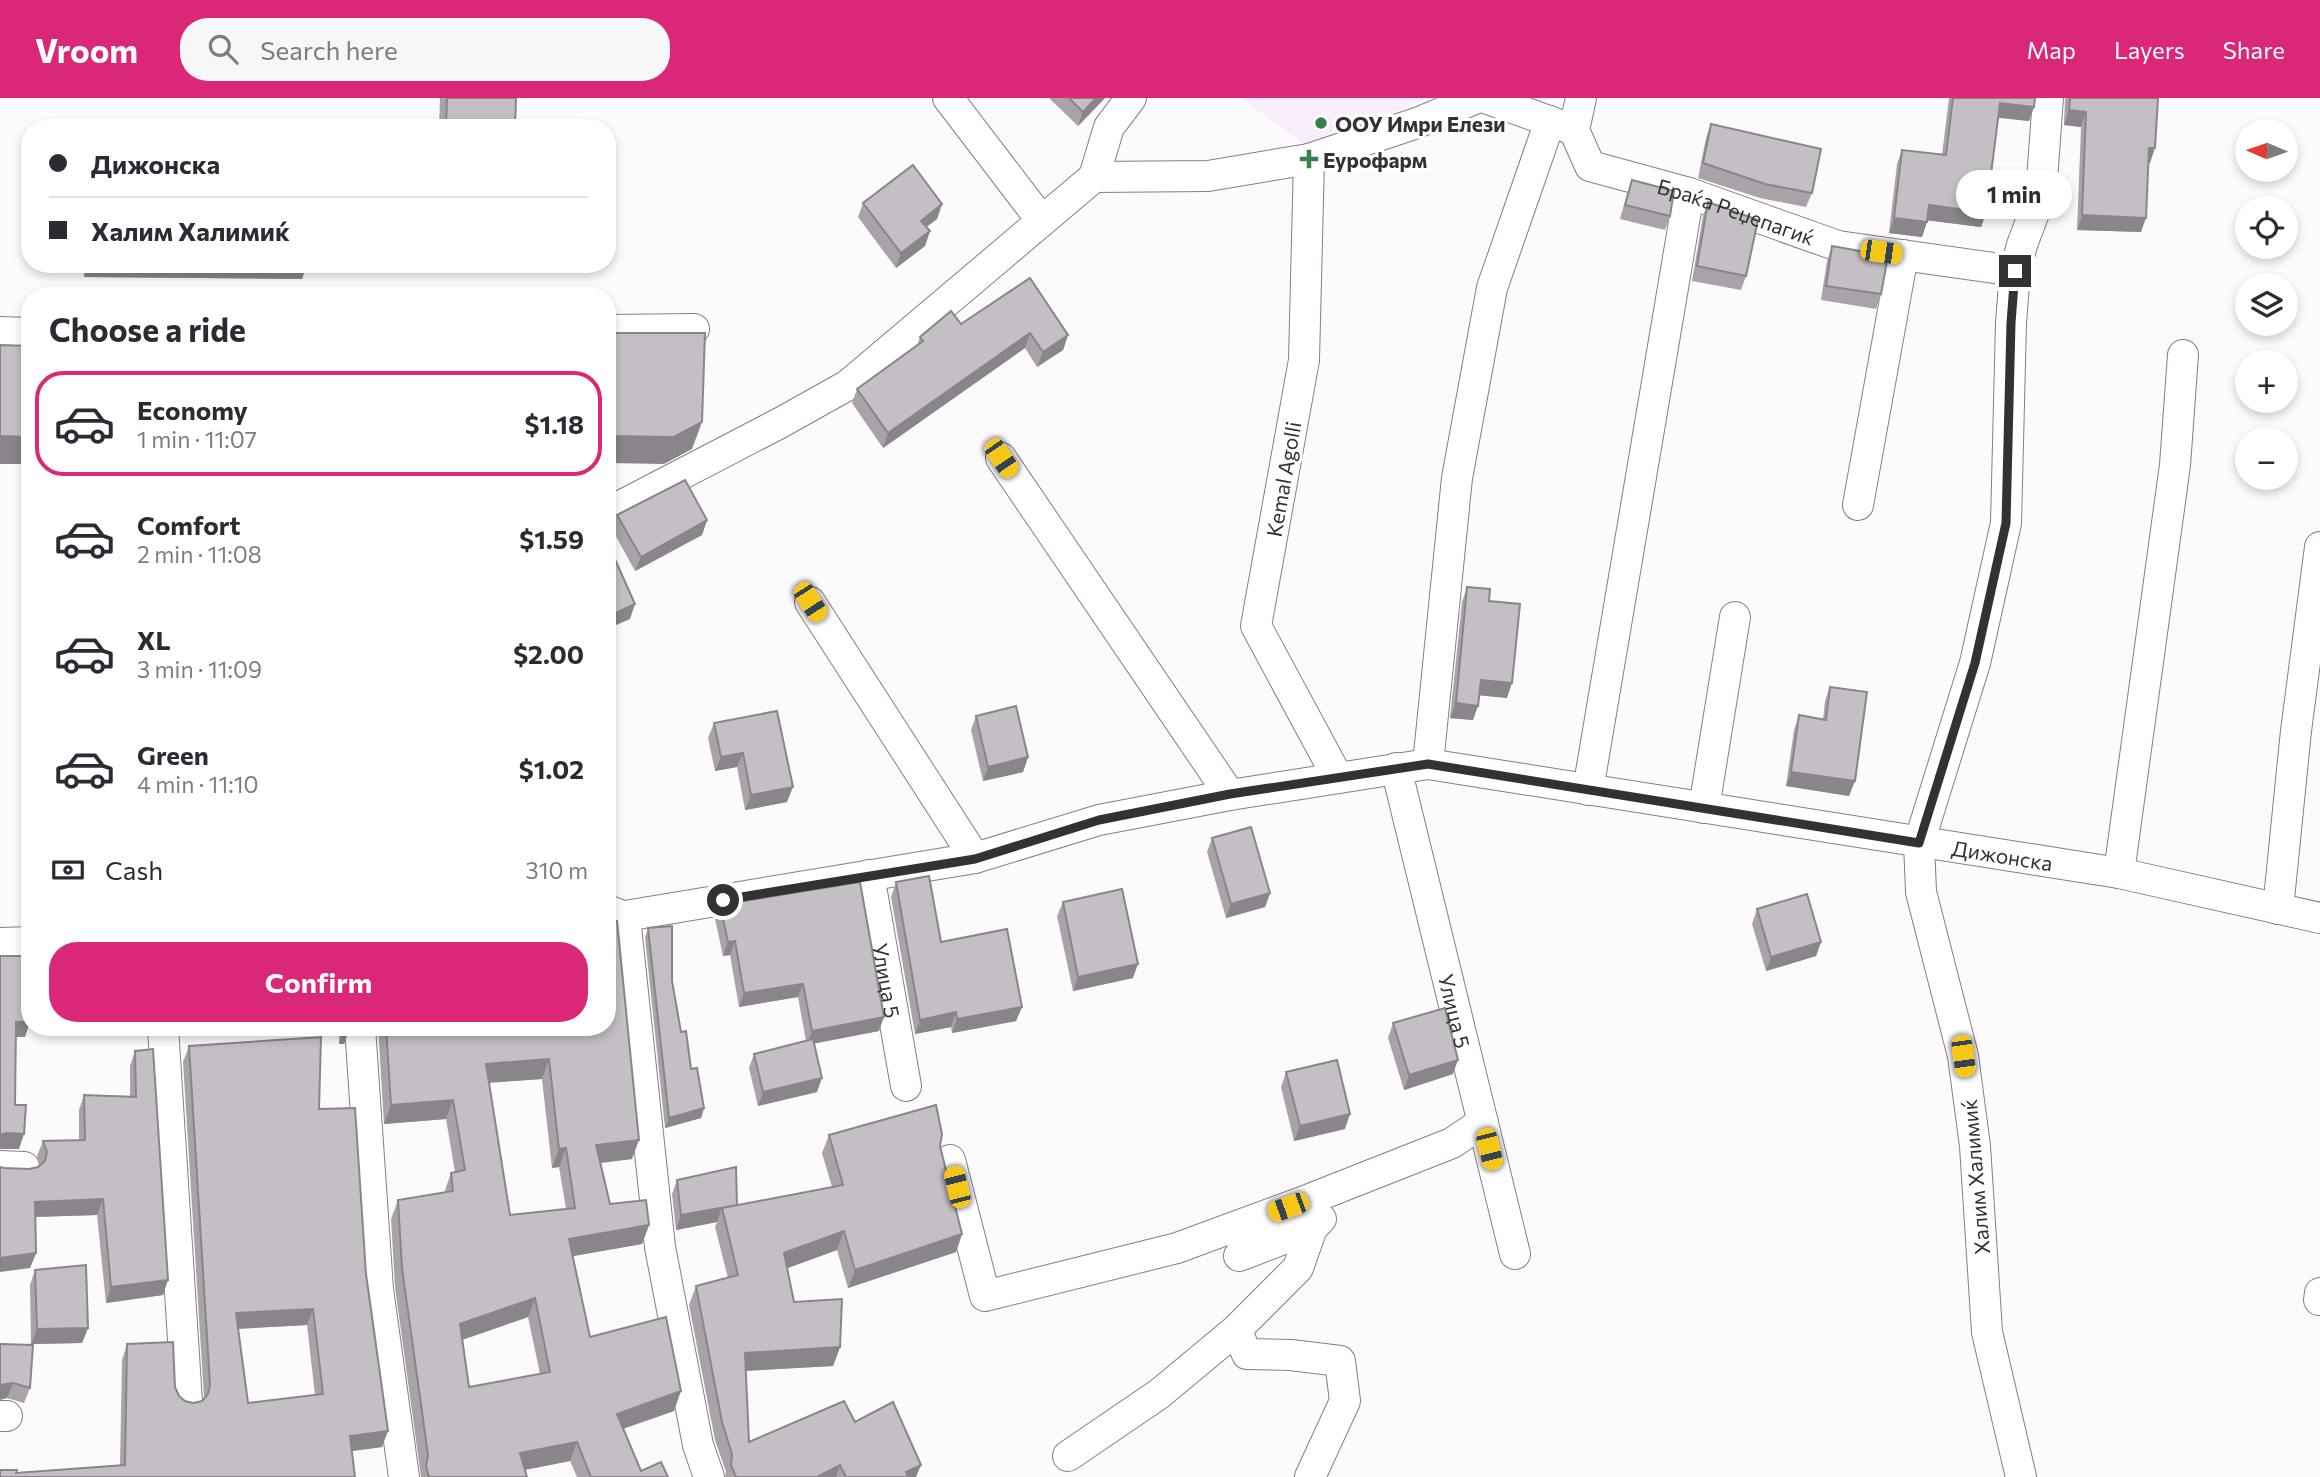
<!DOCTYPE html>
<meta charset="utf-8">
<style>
:root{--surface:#fff;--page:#f7f7f7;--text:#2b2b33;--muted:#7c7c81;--line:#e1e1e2;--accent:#db2777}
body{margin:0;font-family:Commissioner,sans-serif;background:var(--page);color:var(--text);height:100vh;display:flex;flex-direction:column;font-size:26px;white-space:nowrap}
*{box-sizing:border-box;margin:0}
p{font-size:23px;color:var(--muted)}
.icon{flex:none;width:38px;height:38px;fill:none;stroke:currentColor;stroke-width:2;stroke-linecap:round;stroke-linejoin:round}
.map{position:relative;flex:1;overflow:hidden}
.sheet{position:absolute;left:21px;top:189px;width:595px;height:749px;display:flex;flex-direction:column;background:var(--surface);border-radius:28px;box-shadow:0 4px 10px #0003}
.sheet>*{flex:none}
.top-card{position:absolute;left:21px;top:21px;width:595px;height:154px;border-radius:28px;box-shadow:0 4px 10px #0003;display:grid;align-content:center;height:154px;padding:0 28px;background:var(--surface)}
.needle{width:46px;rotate:272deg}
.controls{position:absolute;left:2235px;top:21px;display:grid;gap:14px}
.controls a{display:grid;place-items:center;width:63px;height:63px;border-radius:50%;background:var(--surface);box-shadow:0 4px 10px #0003;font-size:35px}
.end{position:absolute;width:32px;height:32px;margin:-16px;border:9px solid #343134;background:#fff;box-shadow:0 0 0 4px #fff}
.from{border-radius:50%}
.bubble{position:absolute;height:49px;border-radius:24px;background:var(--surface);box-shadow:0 4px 10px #0003;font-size:23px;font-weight:700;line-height:49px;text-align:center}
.car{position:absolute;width:21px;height:42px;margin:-21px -10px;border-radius:9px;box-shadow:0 0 5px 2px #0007;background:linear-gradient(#f5c518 24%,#345 0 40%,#f5c518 0 76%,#345 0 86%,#f5c518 0)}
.top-card b{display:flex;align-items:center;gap:24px;height:66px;font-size:26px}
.top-card b+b{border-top:2px solid var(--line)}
.top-card i{width:18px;height:18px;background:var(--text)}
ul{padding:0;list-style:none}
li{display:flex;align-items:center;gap:21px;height:105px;margin:0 14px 10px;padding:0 14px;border:4px solid transparent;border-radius:28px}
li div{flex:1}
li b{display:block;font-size:26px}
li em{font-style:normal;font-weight:700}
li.active{border-color:var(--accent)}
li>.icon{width:63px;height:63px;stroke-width:1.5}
h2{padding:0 28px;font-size:32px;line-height:84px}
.pay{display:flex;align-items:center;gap:18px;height:77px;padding:0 28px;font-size:26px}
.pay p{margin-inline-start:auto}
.primary-button{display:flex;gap:14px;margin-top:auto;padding:14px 28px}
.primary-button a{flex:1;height:80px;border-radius:28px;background:var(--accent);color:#fff;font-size:28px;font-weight:700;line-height:80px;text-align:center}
header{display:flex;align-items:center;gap:42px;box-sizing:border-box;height:98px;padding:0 35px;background:var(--accent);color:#fff}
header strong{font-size:33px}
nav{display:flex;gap:38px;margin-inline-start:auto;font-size:24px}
.search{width:490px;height:63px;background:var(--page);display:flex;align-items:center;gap:18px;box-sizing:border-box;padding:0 24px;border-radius:28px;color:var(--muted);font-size:26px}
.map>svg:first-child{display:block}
.built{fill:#f9eefc}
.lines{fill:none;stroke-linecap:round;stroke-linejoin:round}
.street-casing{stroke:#847e85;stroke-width:32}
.street{stroke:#fff;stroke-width:30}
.wall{fill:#a9a3a9;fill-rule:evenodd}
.shaded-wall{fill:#89858a}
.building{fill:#c4bec5;stroke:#89858a;stroke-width:2;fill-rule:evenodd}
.route{stroke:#343134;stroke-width:9}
.poi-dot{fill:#36814f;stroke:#fff;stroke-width:2.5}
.labels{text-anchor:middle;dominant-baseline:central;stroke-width:6;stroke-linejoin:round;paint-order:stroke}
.poi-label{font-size:21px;font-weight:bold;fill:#343134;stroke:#fff;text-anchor:start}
.street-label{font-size:21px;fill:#343134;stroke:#fff}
</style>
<header>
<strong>Vroom</strong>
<div class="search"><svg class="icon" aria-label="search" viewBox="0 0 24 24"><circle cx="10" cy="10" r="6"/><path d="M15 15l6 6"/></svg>Search here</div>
<nav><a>Map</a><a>Layers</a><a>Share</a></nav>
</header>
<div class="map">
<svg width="2320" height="1379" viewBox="0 0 2320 1379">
<rect width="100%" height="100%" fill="#fdfafe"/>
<polygon class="built" points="1241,0 1427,0 1309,50"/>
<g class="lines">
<defs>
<g id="street">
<polyline points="948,0 1042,123"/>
<path id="s1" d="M 1485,0 L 1574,32 L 1590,68 L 1689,95 L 1838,148 L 2015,173"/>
<polyline points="1574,32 1581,0"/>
<polyline points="1309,61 1304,262 1256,528 1338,680"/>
<polyline points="1094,79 1208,78 1309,61 1417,25 1477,0"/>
<polyline points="1094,79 1109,29 1131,0"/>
<polyline points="607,232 694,231"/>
<polyline points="0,234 30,235"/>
<polyline points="1001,360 1230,697"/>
<polyline points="1858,407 1903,157"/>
<polyline points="607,415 780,325 848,287 1094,79"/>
<polyline points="810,504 975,760"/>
<polyline points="1428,666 1457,380 1492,190 1550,23"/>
<path id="s2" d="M 1396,670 L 1515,1156"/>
<polyline points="1588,692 1689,95"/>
<polyline points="1704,710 1735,519"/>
<polyline points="2119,775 2175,367 2183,257"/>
<path id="s3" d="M 869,777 L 906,988"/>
<polyline points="2278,811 2296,633 2320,449"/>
<polyline points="607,812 625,819 660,1149 698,1347 709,1379"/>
<path id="s4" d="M 607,821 L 975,760 L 1099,722 L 1230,697 L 1428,666 L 2119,775 L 2320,820"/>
<polyline points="0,845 30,844"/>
<polyline points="163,929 187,1304"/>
<polyline points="360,929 378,1191 404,1379"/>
<polyline points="950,1062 985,1198 1177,1150 1310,1101 1452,1045 1483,1024"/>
<polyline points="0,1068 24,1069"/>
<polyline points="1239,1158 1312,1130 1321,1121"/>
<polyline points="2319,1202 2320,1195"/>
<polyline points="1236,1232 1247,1256 1291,1257 1340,1263 1345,1303 1310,1379"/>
<polyline points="0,1318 7,1318"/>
<polyline points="1068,1358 1159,1296 1236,1232 1298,1170 1312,1130"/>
<polyline points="2021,1379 1987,1234 1975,1048 1963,958 1921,794 1919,745 1975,565 2006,425 2011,225 2015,173 2022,147 2041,96 2048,0"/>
</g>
</defs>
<use href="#street" class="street-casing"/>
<use href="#street" class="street"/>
</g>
<g class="wall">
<polygon points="440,0 516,0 515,30 439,30"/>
<polygon points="1049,0 1105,0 1078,28"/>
<polygon points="1949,0 2035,0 2034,9 2029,23 1998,20 1986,115 1981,129 1927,122 1922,139 1889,135 1897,66 1902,52 1942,57"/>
<polygon points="2065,0 2158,0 2150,65 2148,64 2141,134 2077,132 2081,29 2064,27"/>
<polygon points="1711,26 1812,95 1806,109 1760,100 1698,80 1706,40"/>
<polygon points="1632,82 1670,118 1665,132 1620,121 1627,96"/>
<polygon points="1708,104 1746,178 1741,192 1692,183 1703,118"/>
<polygon points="863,105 942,106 937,121 926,129 930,133 925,148 896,170 858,119"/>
<polygon points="1832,148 1881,196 1876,211 1821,202 1827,163"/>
<polygon points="84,166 307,166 302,181 84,179"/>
<polygon points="961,226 1068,237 1063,252 1037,269 1025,250 883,350 852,305 857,291 917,248 920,239"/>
<polygon points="617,417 707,422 702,437 635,473 612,431"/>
<polygon points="1467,489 1489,503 1507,600 1479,597 1473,622 1450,620 1462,504"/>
<polygon points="1830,589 1849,698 1786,688 1794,632 1799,617 1823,621 1825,603"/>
<polygon points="777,613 787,704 745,712 737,669 715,673 708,640 714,625"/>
<polygon points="976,618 1028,659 1023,674 983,683 971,632"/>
<polygon points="1212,740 1270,795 1265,809 1226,820 1207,754"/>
<polygon points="896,784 941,844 1022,909 1016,923 952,935 951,929 915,936 891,799"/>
<polygon points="1063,804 1133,880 1073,893 1057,818"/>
<polygon points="720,807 879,933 814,945 817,994 758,1008 749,970 754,956 806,943 798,899 739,909 730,857 723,858 715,821"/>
<polygon points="1757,811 1821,844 1816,858 1766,873 1752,826"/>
<polygon points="648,830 672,883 681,934 691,971 704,1010 701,1020 665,1030 645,840"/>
<polygon points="1393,925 1453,976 1404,992 1388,940"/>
<polygon points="339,929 350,929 344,946 339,946"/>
<path d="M 378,929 L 607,929 L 632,1061 L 601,1065 L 610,1106 L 649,1127 L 642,1146 L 573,1158 L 590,1239 L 674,1313 L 623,1331 L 641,1373 L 668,1379 L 577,1379 L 570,1363 L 525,1372 L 527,1379 L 421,1379 L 395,1189 L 391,1121 L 398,1102 L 444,1095 L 451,1075 L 455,1074 L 446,1021 L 384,1026 ZM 542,981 L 552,1070 L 559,1069 L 566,1111 L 510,1117 L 489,985 ZM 528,1219 L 540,1276 L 469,1289 L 462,1242 Z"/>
<path d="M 189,948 L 319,1011 L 366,1176 L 382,1349 L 352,1353 L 16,1375 L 120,1367 L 122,1262 L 127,1246 L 175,1289 L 179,1298 L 185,1303 L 193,1305 L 202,1303 L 204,1300 L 183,964 ZM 307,1227 L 315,1297 L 248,1305 L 238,1231 Z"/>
<polygon points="135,953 163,1197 106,1205 97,1117 35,1119 36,1155 30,1170 4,1070 29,1071 38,1069 40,1067 37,1058 43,1043 79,1042 79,1012 84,997 130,998 130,968"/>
<polygon points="1286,974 1345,1031 1294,1043 1281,989"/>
<polygon points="829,1037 940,1048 962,1136 956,1154 848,1190 837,1152 787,1170 794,1204 840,1249 833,1268 746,1273 749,1344 855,1324 916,1379 725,1379 726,1374 715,1342 689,1207 696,1188 728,1180 715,1129 717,1124 676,1132 672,1096 677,1082 737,1108 832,1089 822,1055"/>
<polygon points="35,1172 88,1230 82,1245 31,1246 30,1187"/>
<polygon points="0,1246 30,1290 24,1305 7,1300"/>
</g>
<g class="shaded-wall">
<polygon points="1096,0 1105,0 1078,28 1083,14"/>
<polygon points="2000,5 2034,9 2029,23 1995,19"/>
<polygon points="2069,12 2086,14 2081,29 2064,27"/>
<polygon points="2149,50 2155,50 2150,65 2144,64"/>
<polygon points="942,106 937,121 916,137 921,123"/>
<polygon points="1929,107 1986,115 1981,129 1924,122"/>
<polygon points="2082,117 2146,120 2141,134 2077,132"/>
<polygon points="1894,120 1927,124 1922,139 1889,135"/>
<polygon points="930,133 925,148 896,170 901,155"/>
<polygon points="89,166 307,166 302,181 84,179"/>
<polygon points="1030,235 1025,250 883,350 888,335"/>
<polygon points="1068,237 1063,252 1037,269 1043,254"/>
<polygon points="702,324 692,351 664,366 607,365 607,338"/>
<polygon points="0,338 30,339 30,366 0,366"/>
<polygon points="707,422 702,437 635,473 641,459"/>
<polygon points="635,506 630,521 607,531 607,519"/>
<polygon points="1481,582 1512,585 1507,600 1476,597"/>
<polygon points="1456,605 1478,608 1473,622 1450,620"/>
<polygon points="743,655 737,669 715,673 721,659"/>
<polygon points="1028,659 1023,674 983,683 988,669"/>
<polygon points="1791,674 1855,683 1849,698 1786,688"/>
<polygon points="793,689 787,704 745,712 751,697"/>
<polygon points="1270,795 1265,809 1226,820 1231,806"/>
<polygon points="735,843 730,857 723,858 728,844"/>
<polygon points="1821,844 1816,858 1766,873 1771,859"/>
<polygon points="1138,866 1133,880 1073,893 1078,879"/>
<polygon points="803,886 798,899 739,909 744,895"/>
<polygon points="1022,909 1016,923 952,935 957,921"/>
<polygon points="956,914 951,929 915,936 920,922"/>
<polygon points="884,919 879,933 807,947 812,933"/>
<polygon points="16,924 30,924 25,939 11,939"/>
<polygon points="345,929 350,929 344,946 339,946"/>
<polygon points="549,961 542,981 479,985 486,966"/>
<polygon points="1458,962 1453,976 1404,992 1409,977"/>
<polygon points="822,980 817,994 758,1008 763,994"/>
<polygon points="453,1002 446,1021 384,1026 391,1007"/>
<polygon points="704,1010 701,1020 665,1030 669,1020"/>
<polygon points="1350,1016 1345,1031 1294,1043 1300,1028"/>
<polygon points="6,1035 24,1036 19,1051 0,1051 0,1037"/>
<polygon points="639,1042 632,1061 589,1066 596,1047"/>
<polygon points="566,1050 559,1069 552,1070 559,1051"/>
<polygon points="103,1101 97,1117 30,1119 35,1104"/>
<polygon points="737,1107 722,1110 717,1124 676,1132 681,1117"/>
<polygon points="649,1127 642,1146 562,1160 569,1141"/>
<polygon points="844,1133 837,1152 777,1174 784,1155"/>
<polygon points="962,1136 956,1154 848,1190 855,1172"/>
<polygon points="36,1155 30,1170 0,1174 0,1160"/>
<polygon points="168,1182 163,1197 106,1205 111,1189"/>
<polygon points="535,1200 528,1219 453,1245 460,1226"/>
<polygon points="313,1211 307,1227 230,1231 236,1215"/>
<polygon points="88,1230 82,1245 31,1246 37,1231"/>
<polygon points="840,1249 833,1268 738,1273 745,1255"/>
<polygon points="13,1285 7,1300 0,1302 0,1287"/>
<polygon points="681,1293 674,1313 610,1335 617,1316"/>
<polygon points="388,1333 382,1349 345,1354 350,1338"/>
<polygon points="577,1344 570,1363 513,1374 520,1355"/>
<polygon points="840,1367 836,1379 817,1379"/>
<polygon points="921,1367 916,1379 904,1379 906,1374"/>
</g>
<g class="building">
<polygon points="447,0 516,0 515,30 446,30"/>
<polygon points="1069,0 1096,0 1083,14"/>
<polygon points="1953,0 2035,0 2034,9 2000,5 1986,115 1929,107 1927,124 1894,120 1902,52 1946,57"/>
<polygon points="2070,0 2158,0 2155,50 2149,50 2146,120 2082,117 2086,14 2069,12"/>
<polygon points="1711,26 1821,51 1812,95 1765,86 1703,65"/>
<polygon points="913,67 942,106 921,123 930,133 901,155 863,105"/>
<polygon points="1632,82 1674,93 1670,118 1625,107"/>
<polygon points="1708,104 1758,122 1746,178 1697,168"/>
<polygon points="1832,148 1888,158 1881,196 1826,188"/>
<polygon points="1030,180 1068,237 1043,254 1030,235 888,335 857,291 923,243 920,239 951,213 961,226"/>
<polygon points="607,235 705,235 702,324 674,339 607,338"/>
<polygon points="0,247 30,248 30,339 0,338"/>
<polygon points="685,382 707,422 641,459 617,417"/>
<polygon points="609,448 635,506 607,519 607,449"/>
<polygon points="1467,489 1490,491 1489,503 1520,506 1512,585 1481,582 1478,608 1456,605"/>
<polygon points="1830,589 1867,594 1855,683 1791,674 1799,617 1826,622"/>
<polygon points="1016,608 1028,659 988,669 976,618"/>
<polygon points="777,613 793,689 751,697 743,655 721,659 714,625"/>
<polygon points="1251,729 1270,795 1231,806 1212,740"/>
<polygon points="929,778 941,844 1007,831 1022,909 957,921 956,914 920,922 896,784"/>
<polygon points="860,784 884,919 812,933 803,886 744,895 735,843 728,844 720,807"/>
<polygon points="1122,791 1138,866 1078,879 1063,804"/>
<polygon points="1807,796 1821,844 1771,859 1757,811"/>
<path d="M 607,823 L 617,823 L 639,1042 L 596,1047 L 610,1106 L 646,1102 L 649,1127 L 569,1141 L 590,1239 L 666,1219 L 681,1293 L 617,1316 L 641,1373 L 661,1364 L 668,1379 L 591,1379 L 577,1344 L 520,1355 L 527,1379 L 429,1379 L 426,1368 L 428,1357 L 402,1170 L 398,1102 L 453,1093 L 451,1075 L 465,1072 L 453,1002 L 391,1007 L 386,929 L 607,929 ZM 549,961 L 559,1051 L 566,1050 L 575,1110 L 510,1117 L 486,966 ZM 535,1200 L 550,1274 L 469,1289 L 460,1226 Z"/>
<polygon points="672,828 672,883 681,934 686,933 691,971 697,970 704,1010 669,1020 648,830"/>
<polygon points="0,858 30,858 30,924 16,924 15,1007 26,1007 24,1036 6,1035 0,1037"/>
<polygon points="1445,910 1458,962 1409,977 1393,925"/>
<path d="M 321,939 L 319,1011 L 355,1010 L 366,1176 L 388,1333 L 350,1338 L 355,1379 L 0,1379 L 0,1372 L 17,1372 L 16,1375 L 125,1367 L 127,1246 L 173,1244 L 175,1289 L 179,1298 L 185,1303 L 193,1305 L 202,1303 L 208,1296 L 210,1287 L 189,948 ZM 313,1211 L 323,1296 L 248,1305 L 236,1215 Z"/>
<polygon points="813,941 822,980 763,994 754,956"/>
<polygon points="153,951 168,1182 111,1189 103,1101 35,1104 36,1155 0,1160 0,1069 4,1070 29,1071 38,1069 45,1063 47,1054 43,1043 85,1042 84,997 136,999 135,953"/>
<polygon points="1337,962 1350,1016 1300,1028 1286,974"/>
<polygon points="936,1007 942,1036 940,1048 962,1136 855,1172 844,1133 784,1155 794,1204 842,1201 840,1249 745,1255 749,1344 844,1303 855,1324 893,1304 921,1367 906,1374 908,1379 846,1379 840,1367 817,1379 736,1379 731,1367 732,1356 722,1324 696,1188 738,1177 722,1110 843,1087 829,1037"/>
<polygon points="736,1069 737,1107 681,1117 677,1082"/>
<polygon points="86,1167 88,1230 37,1231 35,1172"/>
<polygon points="0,1246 33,1247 30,1290 13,1285 0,1287"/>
</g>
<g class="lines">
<polyline class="route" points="723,802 975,761 1099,722 1230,696 1428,666 1919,745 1975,565 2006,425 2011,225 2015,173"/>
</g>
<g class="poi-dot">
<circle cx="1321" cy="25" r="7"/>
<path d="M1305.5 50.5h7v7h7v7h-7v7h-7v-7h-7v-7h7z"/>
</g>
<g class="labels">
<g class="poi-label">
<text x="1335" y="25">ООУ Имри Елези</text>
<text x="1323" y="61">Еурофарм</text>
</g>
<g class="street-label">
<text stroke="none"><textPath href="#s1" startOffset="287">Браќа Реџепагиќ</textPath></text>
<text transform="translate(1283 381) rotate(-80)">Kemal Agolli</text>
<text stroke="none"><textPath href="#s4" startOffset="1418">Дижонска</textPath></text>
<text stroke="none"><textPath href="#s3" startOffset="107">Улица 5</textPath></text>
<text stroke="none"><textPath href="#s2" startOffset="250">Улица 5</textPath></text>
<text transform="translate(1975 1079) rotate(-95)">Халим Халимиќ</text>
</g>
</g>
</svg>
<div class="controls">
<a><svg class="needle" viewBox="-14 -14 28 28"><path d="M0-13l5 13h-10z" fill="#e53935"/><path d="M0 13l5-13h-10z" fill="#7c7c81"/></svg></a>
<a><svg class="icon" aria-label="locate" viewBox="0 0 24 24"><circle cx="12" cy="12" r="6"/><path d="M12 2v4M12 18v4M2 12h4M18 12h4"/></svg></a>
<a><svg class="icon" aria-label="layers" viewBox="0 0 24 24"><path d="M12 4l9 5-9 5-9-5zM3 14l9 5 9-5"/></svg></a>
<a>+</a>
<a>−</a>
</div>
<i class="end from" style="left:723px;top:802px"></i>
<i class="end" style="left:2015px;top:173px"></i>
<div class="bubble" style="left:1956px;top:72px;width:116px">1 min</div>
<i class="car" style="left:1881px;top:154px;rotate:98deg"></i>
<i class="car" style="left:1001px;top:360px;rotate:146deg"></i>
<i class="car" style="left:810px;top:504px;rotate:147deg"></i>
<i class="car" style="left:1963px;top:958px;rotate:172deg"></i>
<i class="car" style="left:1489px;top:1051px;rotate:166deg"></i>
<i class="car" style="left:957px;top:1089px;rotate:346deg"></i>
<i class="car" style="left:1288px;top:1109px;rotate:250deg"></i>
<div class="top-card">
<b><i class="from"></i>Дижонска</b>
<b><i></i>Халим Халимиќ</b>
</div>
<section class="sheet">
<h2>Choose a ride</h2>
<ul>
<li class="active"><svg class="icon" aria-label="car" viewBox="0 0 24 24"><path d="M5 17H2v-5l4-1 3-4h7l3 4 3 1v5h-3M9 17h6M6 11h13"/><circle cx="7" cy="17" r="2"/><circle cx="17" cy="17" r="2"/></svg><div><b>Economy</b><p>1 min · 11:07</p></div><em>$1.18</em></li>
<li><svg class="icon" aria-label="car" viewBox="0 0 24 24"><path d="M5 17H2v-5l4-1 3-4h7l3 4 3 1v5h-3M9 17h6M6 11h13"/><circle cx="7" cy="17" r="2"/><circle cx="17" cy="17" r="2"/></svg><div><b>Comfort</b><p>2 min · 11:08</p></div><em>$1.59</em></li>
<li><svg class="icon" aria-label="car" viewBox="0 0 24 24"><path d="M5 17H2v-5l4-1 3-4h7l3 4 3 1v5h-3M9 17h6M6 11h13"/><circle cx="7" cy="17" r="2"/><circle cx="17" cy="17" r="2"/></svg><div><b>XL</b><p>3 min · 11:09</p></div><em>$2.00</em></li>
<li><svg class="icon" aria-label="car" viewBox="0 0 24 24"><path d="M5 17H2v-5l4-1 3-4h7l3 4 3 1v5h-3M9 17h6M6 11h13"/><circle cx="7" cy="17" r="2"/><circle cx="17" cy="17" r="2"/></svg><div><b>Green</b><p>4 min · 11:10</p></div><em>$1.02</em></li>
</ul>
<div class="pay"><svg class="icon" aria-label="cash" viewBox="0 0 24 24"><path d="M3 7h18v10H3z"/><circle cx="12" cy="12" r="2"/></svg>Cash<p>310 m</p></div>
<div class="primary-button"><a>Confirm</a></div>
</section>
</div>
